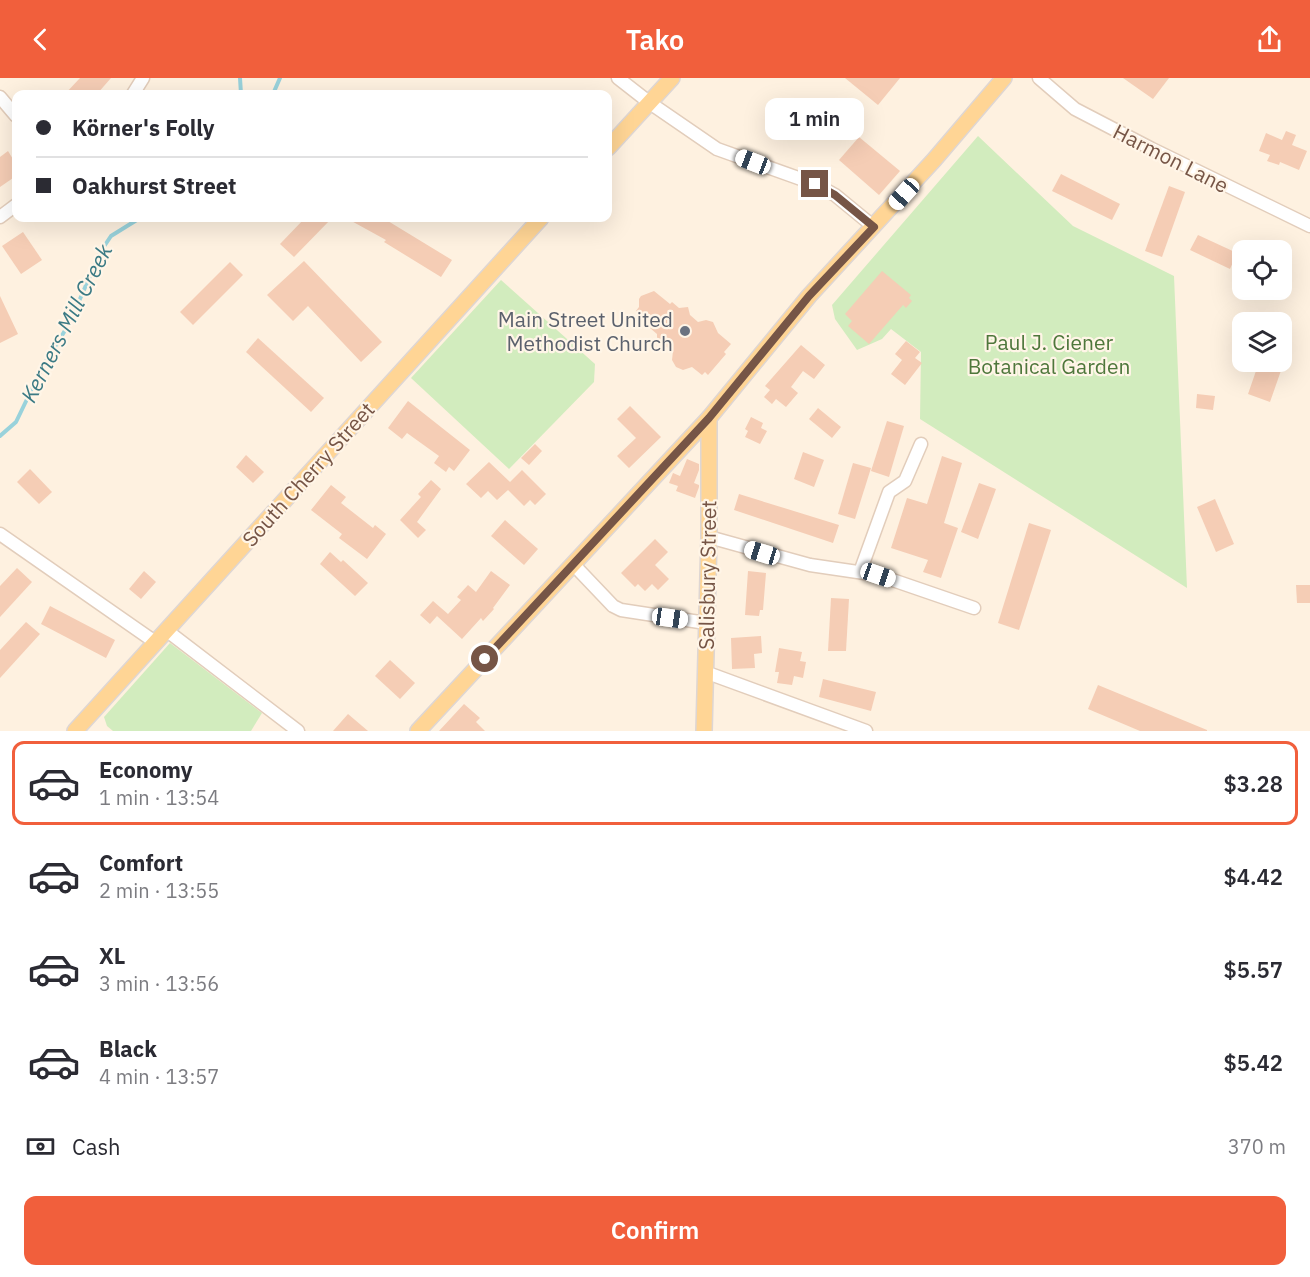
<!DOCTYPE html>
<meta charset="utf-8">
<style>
:root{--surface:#fff;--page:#f2f2f3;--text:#2b2b33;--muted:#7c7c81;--line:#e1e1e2;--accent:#f15f3c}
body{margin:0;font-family:"IBM Plex Sans",sans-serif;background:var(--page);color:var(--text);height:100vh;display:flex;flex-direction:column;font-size:22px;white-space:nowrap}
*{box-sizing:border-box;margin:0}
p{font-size:20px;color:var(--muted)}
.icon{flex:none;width:33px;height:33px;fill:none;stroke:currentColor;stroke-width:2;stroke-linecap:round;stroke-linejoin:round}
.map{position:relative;height:653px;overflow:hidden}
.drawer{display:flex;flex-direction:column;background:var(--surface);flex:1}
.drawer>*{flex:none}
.banner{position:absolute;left:12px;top:12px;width:600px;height:132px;border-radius:12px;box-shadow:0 6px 24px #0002;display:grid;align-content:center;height:132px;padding:0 24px;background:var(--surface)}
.buttons{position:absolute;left:1232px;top:162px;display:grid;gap:12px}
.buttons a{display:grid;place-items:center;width:60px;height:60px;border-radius:12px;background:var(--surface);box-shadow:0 6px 24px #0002;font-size:30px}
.end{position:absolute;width:27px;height:27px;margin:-14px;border:8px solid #765546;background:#fff;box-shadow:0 0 0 3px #fff}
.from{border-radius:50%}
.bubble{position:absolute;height:42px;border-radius:12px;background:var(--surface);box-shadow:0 6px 24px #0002;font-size:20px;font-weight:600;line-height:42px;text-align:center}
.car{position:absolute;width:18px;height:36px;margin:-18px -9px;border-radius:8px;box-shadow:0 0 4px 2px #0007;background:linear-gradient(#fff 24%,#345 0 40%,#fff 0 76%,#345 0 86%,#fff 0)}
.banner b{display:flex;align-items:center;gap:21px;height:57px;font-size:22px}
.banner b+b{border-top:2px solid var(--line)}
.banner i{width:15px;height:15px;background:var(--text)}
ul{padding:10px 0 0;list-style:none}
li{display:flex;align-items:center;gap:18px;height:84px;margin:0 12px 9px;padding:0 12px;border:3px solid transparent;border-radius:12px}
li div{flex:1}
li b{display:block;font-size:22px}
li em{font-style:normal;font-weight:600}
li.on{border-color:var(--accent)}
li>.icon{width:54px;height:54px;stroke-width:1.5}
.pay{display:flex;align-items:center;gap:15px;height:66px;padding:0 24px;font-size:22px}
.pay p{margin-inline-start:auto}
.action{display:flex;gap:12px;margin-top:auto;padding:12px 24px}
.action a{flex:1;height:69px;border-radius:12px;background:var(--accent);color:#fff;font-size:24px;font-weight:600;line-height:69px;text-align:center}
header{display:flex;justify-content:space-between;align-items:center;height:78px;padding:0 24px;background:var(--accent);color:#fff;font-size:27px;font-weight:600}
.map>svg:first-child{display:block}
.green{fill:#d2ecbe}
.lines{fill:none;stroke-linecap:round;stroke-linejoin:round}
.stream{stroke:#99d2db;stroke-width:4}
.building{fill:#f5cdb5}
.minor-casing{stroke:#e2cdbb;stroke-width:15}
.major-casing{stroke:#ded6d3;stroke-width:18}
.minor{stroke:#fff;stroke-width:12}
.major{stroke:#ffd595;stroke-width:15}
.route{stroke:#765546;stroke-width:8}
.worship-dot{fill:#6b7280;stroke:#fff5e7;stroke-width:2}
.labels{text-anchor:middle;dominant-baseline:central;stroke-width:4.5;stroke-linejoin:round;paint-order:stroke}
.street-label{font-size:21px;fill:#765546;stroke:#fff5e7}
.worship-label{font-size:21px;fill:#5b616d;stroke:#fff5e7;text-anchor:end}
.park-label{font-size:21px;fill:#4e773b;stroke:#fff5e7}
.water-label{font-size:22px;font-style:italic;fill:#3b7a84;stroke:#fff5e7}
</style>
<header><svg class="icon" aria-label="back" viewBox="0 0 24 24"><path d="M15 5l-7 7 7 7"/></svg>Tako<svg class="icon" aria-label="share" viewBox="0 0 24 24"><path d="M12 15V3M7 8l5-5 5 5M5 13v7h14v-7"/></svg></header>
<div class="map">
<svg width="1310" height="653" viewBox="0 0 1310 653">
<rect width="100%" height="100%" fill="#fef1e0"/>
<g class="green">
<polygon points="978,58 1073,148 1174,198 1187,510 920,341 921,274 891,251 882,261 857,272 835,241 832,227"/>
<polygon points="501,202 595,286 594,304 509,391 411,300"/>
<polygon points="170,565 262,635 251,653 113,653 107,648 104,639"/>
</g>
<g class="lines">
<g class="stream">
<polyline points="240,0 241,16"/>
<polyline points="273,16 280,0"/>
<polyline points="0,358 16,344 43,288 69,246 101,173 111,158 140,140"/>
</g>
</g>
<g class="building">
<polygon points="80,0 111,0 97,16 65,16"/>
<polygon points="845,0 900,0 878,27"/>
<polygon points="1123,0 1169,0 1153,21"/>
<polygon points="1286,53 1296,57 1292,67 1307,73 1299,92 1280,84 1279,87 1267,83 1270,77 1259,73 1266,55 1282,62"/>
<polygon points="859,59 900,93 879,117 839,82"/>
<polygon points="8,73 16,86 16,98 0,109 0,79"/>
<polygon points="1061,96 1120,126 1112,142 1052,113"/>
<polygon points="1169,108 1185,114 1162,179 1145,173"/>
<polygon points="305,140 332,140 294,179 280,166"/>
<polygon points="346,140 383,140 452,182 441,199 384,164 386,162"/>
<polygon points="23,154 42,182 21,196 2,168"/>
<polygon points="1198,157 1237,175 1230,191 1190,172"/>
<polygon points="304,183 382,264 361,284 308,228 293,243 267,217"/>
<polygon points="230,184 243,197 193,247 180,234"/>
<polygon points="882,193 911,217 909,220 912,223 906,230 903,227 869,266 848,248 852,243 845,236"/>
<polygon points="654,213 670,226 672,224 679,230 688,229 690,237 698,244 706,242 713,244 718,255 731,266 724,274 726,276 708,297 705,294 702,297 692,289 683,292 676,289 672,282 673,273 657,263 657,256 650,250 652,247 636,233 639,229 639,221 641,218"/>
<polygon points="0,218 18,256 0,265"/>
<polygon points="258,260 324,320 311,334 246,274"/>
<polygon points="906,263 920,274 915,280 922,285 905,307 891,296 902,282 895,276"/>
<polygon points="801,267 825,287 814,301 803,293 791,309 798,315 786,329 776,321 772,326 764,319 770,312 765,308"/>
<polygon points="1266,284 1284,284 1270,324 1248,316 1257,290 1263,292"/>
<polygon points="1197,316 1215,318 1213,332 1196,330"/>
<polygon points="408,323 470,372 454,393 449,389 446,394 434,385 439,378 407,355 402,361 388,350"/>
<polygon points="630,328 661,359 629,390 617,378 636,360 617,341"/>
<polygon points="818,330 841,349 832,360 809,341"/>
<polygon points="751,339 763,345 761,350 767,353 760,366 745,359 748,353 745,351"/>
<polygon points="887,343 904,348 889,399 871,393"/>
<polygon points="535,366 542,373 529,387 521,380"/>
<polygon points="803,374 824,382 814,409 794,401"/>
<polygon points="246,377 264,394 253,405 236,389"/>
<polygon points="942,378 962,385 944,445 958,450 941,500 923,494 928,482 891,470 907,420 927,426"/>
<polygon points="687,381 699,386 699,392 694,405 699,407 699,409 695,420 676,413 678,408 669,405 673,395 680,398"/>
<polygon points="489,384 510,404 522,392 546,416 535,427 530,422 524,428 508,412 497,422 488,413 481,420 466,406"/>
<polygon points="853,385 871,390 855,441 838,436"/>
<polygon points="30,391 52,414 39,426 17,404"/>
<polygon points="431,402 441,411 417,444 426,452 418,460 400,442 421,419 418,416"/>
<polygon points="979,405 996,411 978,461 961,454"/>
<polygon points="331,407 346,419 341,425 373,450 375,447 386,456 367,481 339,460 342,456 311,432"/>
<polygon points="739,416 839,447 833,465 734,432"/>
<polygon points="1215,421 1234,466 1216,474 1197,429"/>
<polygon points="505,442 538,471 524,487 491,458"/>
<polygon points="1029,445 1051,452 1019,552 998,545"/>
<polygon points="655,461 668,474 655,487 669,501 658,512 652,506 645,513 638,506 635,509 621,495"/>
<polygon points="330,474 341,484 343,482 368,505 355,518 320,486"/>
<polygon points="17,490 32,504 0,539 0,508"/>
<polygon points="144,493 156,504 141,521 129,511"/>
<polygon points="491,493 510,507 493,530 494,531 483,543 481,540 462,561 437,538 430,546 420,537 433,523 448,536 461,522 457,519 468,507 476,514"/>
<polygon points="748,493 766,495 763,532 760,532 759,538 745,537"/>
<polygon points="1296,507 1310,507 1310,525 1297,525"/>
<polygon points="831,520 849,521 846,573 828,573"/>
<polygon points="50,528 115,562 106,580 41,546"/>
<polygon points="26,544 40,556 0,600 0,572"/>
<polygon points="761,558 762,575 754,576 755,590 732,591 731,560"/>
<polygon points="779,570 802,574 800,583 806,584 803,600 794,598 792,607 777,605 779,594 775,594"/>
<polygon points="390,582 415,605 400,621 375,598"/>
<polygon points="823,601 876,614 871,633 819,619"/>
<polygon points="1098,607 1207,652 1207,653 1140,653 1088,631"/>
<polygon points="464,626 480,640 476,644 485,653 439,653"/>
<polygon points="348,636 368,653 333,653"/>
</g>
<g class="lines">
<defs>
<g id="minor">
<polyline points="618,0 650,25 717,71 815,106 835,117 874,149"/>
<polyline points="1039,0 1075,31 1152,71 1310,148"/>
<polyline points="133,16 143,0"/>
<polyline points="0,19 16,38"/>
<polyline points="0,139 16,127"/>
<polyline points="0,456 155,564"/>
<polyline points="709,459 810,487 878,497 974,530"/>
<polyline points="573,486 613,528 621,532 706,545"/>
<polyline points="860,494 889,414 905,403 921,366"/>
<polyline points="166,552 298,653"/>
<polyline points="705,594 866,653"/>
</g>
<g id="major">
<polyline points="608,70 672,0"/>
<polyline points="75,653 541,140"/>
<polyline points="418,653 709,340 809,218 934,82 1004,0"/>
<polyline points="704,653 709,459 709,340"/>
</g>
</defs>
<use href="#minor" class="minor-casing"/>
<use href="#major" class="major-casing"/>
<use href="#minor" class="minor"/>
<use href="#major" class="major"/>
</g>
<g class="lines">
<polyline class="route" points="485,581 709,340 809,218 874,149 835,117 815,106"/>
</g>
<circle class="worship-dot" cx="685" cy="253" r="6"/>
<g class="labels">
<g class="street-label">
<text transform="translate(1171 80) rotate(27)">Harmon Lane</text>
<text transform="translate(308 396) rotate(-48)">South Cherry Street</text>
<text transform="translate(707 497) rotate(-89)">Salisbury Street</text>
</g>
<g class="worship-label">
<text x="673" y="241">Main Street United<tspan x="673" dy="24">Methodist Church</tspan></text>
</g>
<g class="park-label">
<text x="1049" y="264">Paul J. Ciener<tspan x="1049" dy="24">Botanical Garden</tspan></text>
</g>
<g class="water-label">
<text transform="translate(66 245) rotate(-63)">Kerners Mill Creek</text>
</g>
</g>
</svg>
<div class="buttons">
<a><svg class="icon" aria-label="locate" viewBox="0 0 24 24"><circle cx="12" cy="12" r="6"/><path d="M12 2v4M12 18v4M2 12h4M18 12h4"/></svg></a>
<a><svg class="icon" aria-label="layers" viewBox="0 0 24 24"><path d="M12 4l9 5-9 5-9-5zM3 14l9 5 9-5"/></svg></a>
</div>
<i class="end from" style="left:485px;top:581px"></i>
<i class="end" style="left:815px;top:106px"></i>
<div class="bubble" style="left:765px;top:20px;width:99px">1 min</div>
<i class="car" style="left:753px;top:84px;rotate:291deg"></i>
<i class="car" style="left:904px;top:116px;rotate:222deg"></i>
<i class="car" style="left:762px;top:475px;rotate:287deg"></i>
<i class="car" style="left:878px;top:497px;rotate:109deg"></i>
<i class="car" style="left:670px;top:540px;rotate:98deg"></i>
<div class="banner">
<b><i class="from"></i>Körner's Folly</b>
<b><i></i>Oakhurst Street</b>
</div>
</div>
<section class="drawer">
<ul>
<li class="on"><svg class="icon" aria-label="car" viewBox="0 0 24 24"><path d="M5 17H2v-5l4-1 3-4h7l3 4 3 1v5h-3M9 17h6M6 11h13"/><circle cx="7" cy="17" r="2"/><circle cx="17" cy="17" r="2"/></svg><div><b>Economy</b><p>1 min · 13:54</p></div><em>$3.28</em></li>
<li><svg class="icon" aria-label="car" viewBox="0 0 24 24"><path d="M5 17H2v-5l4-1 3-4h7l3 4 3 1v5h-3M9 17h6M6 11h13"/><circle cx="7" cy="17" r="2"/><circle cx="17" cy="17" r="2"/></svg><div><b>Comfort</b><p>2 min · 13:55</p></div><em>$4.42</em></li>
<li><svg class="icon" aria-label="car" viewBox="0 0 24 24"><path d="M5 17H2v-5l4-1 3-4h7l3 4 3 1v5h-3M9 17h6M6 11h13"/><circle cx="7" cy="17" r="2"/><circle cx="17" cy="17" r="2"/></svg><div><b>XL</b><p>3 min · 13:56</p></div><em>$5.57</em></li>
<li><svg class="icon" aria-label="car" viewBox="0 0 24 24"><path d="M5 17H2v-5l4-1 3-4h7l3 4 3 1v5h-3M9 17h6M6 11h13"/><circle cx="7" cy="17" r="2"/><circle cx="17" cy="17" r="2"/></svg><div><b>Black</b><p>4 min · 13:57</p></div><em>$5.42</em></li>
</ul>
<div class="pay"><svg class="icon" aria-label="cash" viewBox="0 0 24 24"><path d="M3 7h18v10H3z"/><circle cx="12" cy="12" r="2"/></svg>Cash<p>370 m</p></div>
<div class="action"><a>Confirm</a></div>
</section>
